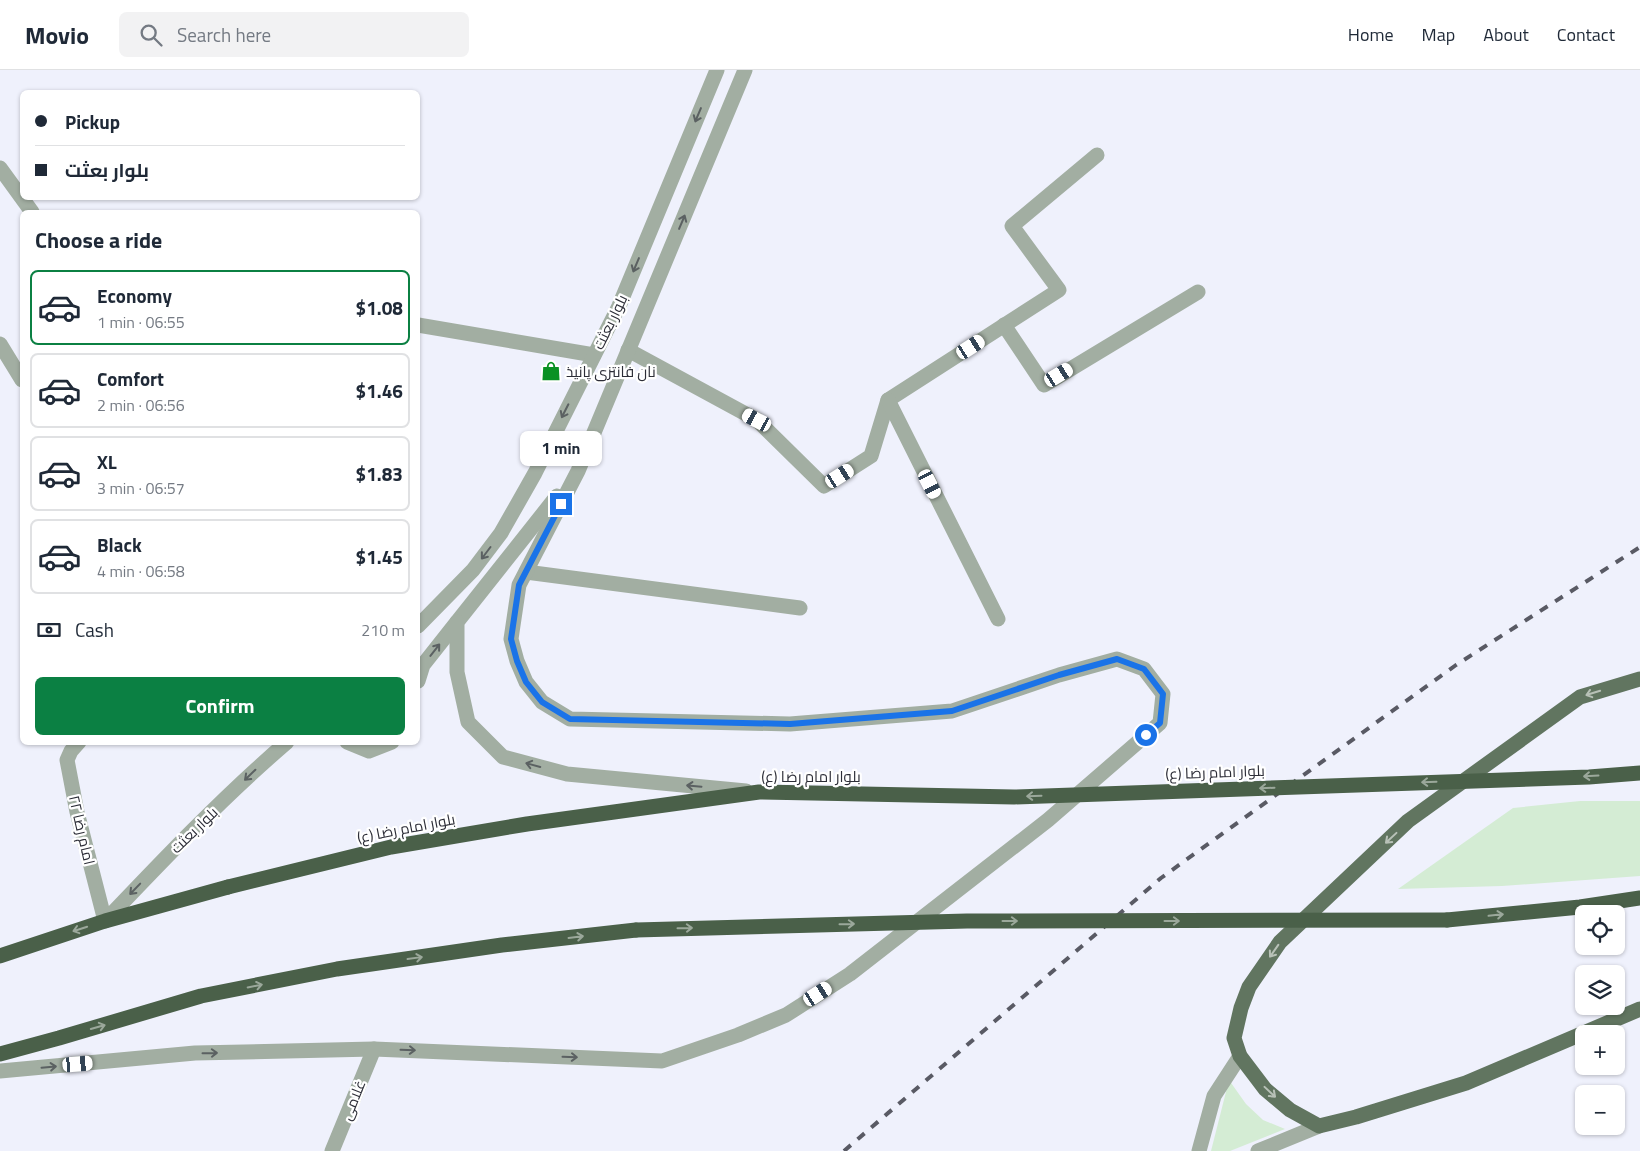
<!DOCTYPE html>
<meta charset="utf-8">
<style>
:root{--surface:#fff;--page:#f2f2f3;--text:#1f2937;--muted:#747a83;--line:#e0e1e3;--accent:#0b8043}
body{margin:0;font-family:"Titillium Web",Cairo,sans-serif;background:var(--page);color:var(--text);height:100vh;display:flex;flex-direction:column;font-size:19px;white-space:nowrap}
*{box-sizing:border-box;margin:0}
p{font-size:16px;color:var(--muted)}
.icon{flex:none;width:28px;height:28px;fill:none;stroke:currentColor;stroke-width:2;stroke-linecap:round;stroke-linejoin:round}
.map{position:relative;flex:1;overflow:hidden}
.sheet{position:absolute;left:20px;top:140px;width:400px;height:535px;display:flex;flex-direction:column;background:var(--surface);border-radius:8px;box-shadow:0 1px 4px #0004}
.sheet>*{flex:none}
.hud{position:absolute;left:20px;top:20px;width:400px;height:110px;border-radius:8px;box-shadow:0 1px 4px #0004;display:grid;align-content:center;height:110px;padding:0 15px;background:var(--surface)}
.buttons{position:absolute;left:1575px;top:835px;display:grid;gap:10px}
.buttons a{display:grid;place-items:center;width:50px;height:50px;border-radius:8px;background:var(--surface);box-shadow:0 1px 4px #0004;font-size:25px}
.end{position:absolute;width:22px;height:22px;margin:-11px;border:6px solid #1a73e8;background:#fff;box-shadow:0 0 0 2px #fff}
.from{border-radius:50%}
.bubble{position:absolute;height:35px;border-radius:8px;background:var(--surface);box-shadow:0 1px 4px #0004;font-size:16px;font-weight:700;line-height:35px;text-align:center}
.car{position:absolute;width:15px;height:30px;margin:-15px -8px;border-radius:6px;box-shadow:0 0 4px 1px #0007;background:linear-gradient(#fff 24%,#345 0 40%,#fff 0 76%,#345 0 86%,#fff 0)}
.hud b{display:flex;align-items:center;gap:18px;height:48px;font-size:19px}
.hud b+b{border-top:1px solid var(--line)}
.hud i{width:12px;height:12px;background:var(--text)}
ul{padding:0;list-style:none}
li{display:flex;align-items:center;gap:15px;height:75px;margin:0 10px 8px;padding:0 5px;border:2px solid var(--line);border-radius:8px}
li div{flex:1}
li b{display:block;font-size:19px}
li em{font-style:normal;font-weight:700}
li.selected{border-color:var(--accent)}
li>.icon{width:45px;height:45px;stroke-width:1.5}
h2{padding:0 15px;font-size:22px;line-height:60px}
.pay{display:flex;align-items:center;gap:12px;height:55px;padding:0 15px;font-size:19px}
.pay p{margin-inline-start:auto}
.button{display:flex;gap:10px;margin-top:auto;padding:10px 15px}
.button a{flex:1;height:58px;border-radius:8px;background:var(--accent);color:#fff;font-size:20px;font-weight:700;line-height:58px;text-align:center}
header{display:flex;align-items:center;gap:30px;box-sizing:border-box;height:70px;padding:0 25px;background:var(--surface);border-bottom:1px solid var(--line)}
header strong{font-size:24px}
nav{display:flex;gap:28px;margin-inline-start:auto;font-size:18px}
.search{width:350px;height:45px;background:var(--page);display:flex;align-items:center;gap:12px;box-sizing:border-box;padding:0 18px;border-radius:8px;color:var(--muted);font-size:19px}
.map>svg:first-child{display:block}
.green{fill:#d4ecd4}
.lines{fill:none;stroke-linecap:round;stroke-linejoin:round}
.minor{stroke:#a2aea2;stroke-width:15}
.major{stroke:#617560;stroke-width:15}
.highway{stroke:#4a6049;stroke-width:15}
.rail{stroke:#595a64;stroke-width:4;stroke-dasharray:9 9;stroke-linecap:butt}
.highway-bridge{stroke:#4a6049;stroke-width:15}
.oneway{stroke:#5b6162}
.oneway2{stroke:#b8c1b7}
.oneway3{stroke:#9ba89b}
.route{stroke:#1a73e8;stroke-width:6}
.labels{text-anchor:middle;dominant-baseline:central;stroke-width:4.5;stroke-linejoin:round;paint-order:stroke}
.street-label{font-size:15px;fill:#2c2d37;stroke:#fff}
.poi-label{font-size:15px;fill:#2c2d37;stroke:#fff;text-anchor:start}
</style>
<header>
<strong>Movio</strong>
<div class="search"><svg class="icon" aria-label="search" viewBox="0 0 24 24"><circle cx="10" cy="10" r="6"/><path d="M15 15l6 6"/></svg>Search here</div>
<nav><a>Home</a><a>Map</a><a>About</a><a>Contact</a></nav>
</header>
<div class="map">
<svg width="1640" height="1081" viewBox="0 0 1640 1081">
<rect width="100%" height="100%" fill="#eff1fc"/>
<g class="green">
<polygon points="1580,731 1640,731 1640,806 1502,816 1398,819 1513,738"/>
<polygon points="1229,1010 1246,1034 1263,1050 1285,1059 1230,1081 1211,1081"/>
</g>
<g class="lines">
<g class="minor">
<polyline points="0,98 32,142"/>
<polyline points="418,255 594,285"/>
<polyline points="1004,255 1044,315 1198,222"/>
<polyline points="0,274 22,310"/>
<polyline points="628,280 757,350 824,416 871,386 888,330 1059,220 1012,156 1097,85"/>
<polyline points="888,330 998,549"/>
<polyline points="557,426 457,552 457,602 468,652 503,687 567,704 746,721"/>
<polyline points="526,502 800,538"/>
<polyline points="418,556 473,500 501,463 535,403 619,236 717,0"/>
<polyline points="418,611 423,595 457,552"/>
<polyline points="79,672 71,681 67,690 77,742 105,851"/>
<polyline points="347,672 369,681 392,672"/>
<path d="M 105,851 C 163,790 222,728 287,672"/>
<polyline points="0,1001 195,983 374,979 662,991 738,965 786,945 850,904 1048,750 1160,653 1163,624 1144,599 1117,589 1059,605 952,641 790,654 570,649 542,632 526,612 517,591 511,569 519,515 578,401 745,0"/>
<polyline points="332,1081 374,979"/>
<polyline points="1199,1081 1214,1026 1240,986"/>
<polyline points="1258,1081 1319,1056"/>
</g>
<polyline class="major" points="1640,609 1580,627 1408,751 1280,872 1249,917 1241,938 1234,968 1240,986 1265,1019 1290,1040 1319,1056 1356,1047 1466,1013 1640,939"/>
<g class="highway">
<polyline points="1447,850 1580,837 1640,828"/>
<polyline points="0,886 105,851 228,817"/>
<polyline points="0,984 59,968 201,926 337,899 502,875 636,860"/>
</g>
<polyline class="rail" points="844,1081 1161,808 1456,595 1640,477"/>
<g class="highway-bridge">
<polyline points="228,817 391,777 527,754 759,722 1014,727 1589,707 1640,703"/>
<polyline points="636,860 967,851 1447,850"/>
</g>
</g>
<defs><path id="oneway-shaft" d="M-6 0H5M1.5-3L5.5 0L1.5 3" fill="none" stroke-width="1.6" stroke-linecap="round" stroke-linejoin="round" transform="scale(1.25)"/></defs>
<g class="oneway">
<use href="#oneway-shaft" transform="translate(698 45) rotate(113)"/>
<use href="#oneway-shaft" transform="translate(682 152) rotate(-67)"/>
<use href="#oneway-shaft" transform="translate(636 195) rotate(113)"/>
<use href="#oneway-shaft" transform="translate(565 341) rotate(117)"/>
<use href="#oneway-shaft" transform="translate(486 483) rotate(127)"/>
<use href="#oneway-shaft" transform="translate(435 580) rotate(-52)"/>
<use href="#oneway-shaft" transform="translate(533 695) rotate(-165)"/>
<use href="#oneway-shaft" transform="translate(250 705) rotate(136)"/>
<use href="#oneway-shaft" transform="translate(694 716) rotate(-175)"/>
<use href="#oneway-shaft" transform="translate(135 819) rotate(134)"/>
<use href="#oneway-shaft" transform="translate(408 980) rotate(2)"/>
<use href="#oneway-shaft" transform="translate(210 983) rotate(-1)"/>
<use href="#oneway-shaft" transform="translate(570 987) rotate(2)"/>
<use href="#oneway-shaft" transform="translate(49 997) rotate(-5)"/>
</g>
<g class="oneway2">
<use href="#oneway-shaft" transform="translate(1593 623) rotate(163)"/>
<use href="#oneway-shaft" transform="translate(1391 768) rotate(137)"/>
<use href="#oneway-shaft" transform="translate(1274 881) rotate(125)"/>
<use href="#oneway-shaft" transform="translate(1270 1022) rotate(43)"/>
</g>
<g class="oneway3">
<use href="#oneway-shaft" transform="translate(1591 706) rotate(177)"/>
<use href="#oneway-shaft" transform="translate(1429 712) rotate(178)"/>
<use href="#oneway-shaft" transform="translate(1267 718) rotate(178)"/>
<use href="#oneway-shaft" transform="translate(1034 726) rotate(178)"/>
<use href="#oneway-shaft" transform="translate(1496 845) rotate(-6)"/>
<use href="#oneway-shaft" transform="translate(1010 851)"/>
<use href="#oneway-shaft" transform="translate(1172 851)"/>
<use href="#oneway-shaft" transform="translate(847 854) rotate(-1)"/>
<use href="#oneway-shaft" transform="translate(685 858) rotate(-1)"/>
<use href="#oneway-shaft" transform="translate(80 859) rotate(162)"/>
<use href="#oneway-shaft" transform="translate(576 867) rotate(-7)"/>
<use href="#oneway-shaft" transform="translate(415 888) rotate(-8)"/>
<use href="#oneway-shaft" transform="translate(255 916) rotate(-11)"/>
<use href="#oneway-shaft" transform="translate(98 957) rotate(-16)"/>
</g>
<g class="lines">
<polyline class="route" points="561,434 519,515 511,569 517,591 526,612 542,632 570,649 790,654 952,641 1059,605 1117,589 1144,599 1163,624 1160,653 1146,665"/>
</g>
<defs>
<symbol id="shop-bare" viewBox="-9 -9 18 18"><path d="M-5-2.5h2.3a2.7 3.5 0 0 1 5.4 0H5L5.5 6h-11ZM-1.5-2.5h3a1.5 2.3 0 0 0-3 0Z" fill="#0a9123" stroke="#fff" stroke-width="2.5" paint-order="stroke"/></symbol>
</defs>
<g fill-rule="evenodd">
<use href="#shop-bare" x="537" y="287" width="28" height="28"/>
</g>
<g class="labels">
<g class="street-label">
<text transform="translate(610 252) rotate(-64)">بلوار بعثت</text>
<text transform="translate(1215 702) rotate(-2)">بلوار امام رضا (ع)</text>
<text x="811" y="706">بلوار امام رضا (ع)</text>
<text transform="translate(406 758) rotate(-11)">بلوار امام رضا (ع)</text>
<text transform="translate(82 760) rotate(77)">امام رضا ۲۲</text>
<text transform="translate(194 760) rotate(-44)">بلوار بعثت</text>
<text transform="translate(353 1030) rotate(-68)">غلامی</text>
</g>
<g class="poi-label">
<text x="566" y="301">نان فانتزی پانیذ</text>
</g>
</g>
</svg>
<div class="buttons">
<a><svg class="icon" aria-label="locate" viewBox="0 0 24 24"><circle cx="12" cy="12" r="6"/><path d="M12 2v4M12 18v4M2 12h4M18 12h4"/></svg></a>
<a><svg class="icon" aria-label="layers" viewBox="0 0 24 24"><path d="M12 4l9 5-9 5-9-5zM3 14l9 5 9-5"/></svg></a>
<a>+</a>
<a>−</a>
</div>
<i class="end from" style="left:1146px;top:665px"></i>
<i class="end" style="left:561px;top:434px"></i>
<div class="bubble" style="left:520px;top:361px;width:82px">1 min</div>
<i class="car" style="left:971px;top:277px;rotate:57deg"></i>
<i class="car" style="left:1059px;top:305px;rotate:59deg"></i>
<i class="car" style="left:757px;top:350px;rotate:298deg"></i>
<i class="car" style="left:840px;top:406px;rotate:58deg"></i>
<i class="car" style="left:930px;top:414px;rotate:153deg"></i>
<i class="car" style="left:818px;top:924px;rotate:57deg"></i>
<i class="car" style="left:78px;top:994px;rotate:85deg"></i>
<div class="hud">
<b><i class="from"></i>Pickup</b>
<b><i></i>بلوار بعثت</b>
</div>
<section class="sheet">
<h2>Choose a ride</h2>
<ul>
<li class="selected"><svg class="icon" aria-label="car" viewBox="0 0 24 24"><path d="M5 17H2v-5l4-1 3-4h7l3 4 3 1v5h-3M9 17h6M6 11h13"/><circle cx="7" cy="17" r="2"/><circle cx="17" cy="17" r="2"/></svg><div><b>Economy</b><p>1 min · 06:55</p></div><em>$1.08</em></li>
<li><svg class="icon" aria-label="car" viewBox="0 0 24 24"><path d="M5 17H2v-5l4-1 3-4h7l3 4 3 1v5h-3M9 17h6M6 11h13"/><circle cx="7" cy="17" r="2"/><circle cx="17" cy="17" r="2"/></svg><div><b>Comfort</b><p>2 min · 06:56</p></div><em>$1.46</em></li>
<li><svg class="icon" aria-label="car" viewBox="0 0 24 24"><path d="M5 17H2v-5l4-1 3-4h7l3 4 3 1v5h-3M9 17h6M6 11h13"/><circle cx="7" cy="17" r="2"/><circle cx="17" cy="17" r="2"/></svg><div><b>XL</b><p>3 min · 06:57</p></div><em>$1.83</em></li>
<li><svg class="icon" aria-label="car" viewBox="0 0 24 24"><path d="M5 17H2v-5l4-1 3-4h7l3 4 3 1v5h-3M9 17h6M6 11h13"/><circle cx="7" cy="17" r="2"/><circle cx="17" cy="17" r="2"/></svg><div><b>Black</b><p>4 min · 06:58</p></div><em>$1.45</em></li>
</ul>
<div class="pay"><svg class="icon" aria-label="cash" viewBox="0 0 24 24"><path d="M3 7h18v10H3z"/><circle cx="12" cy="12" r="2"/></svg>Cash<p>210 m</p></div>
<div class="button"><a>Confirm</a></div>
</section>
</div>
